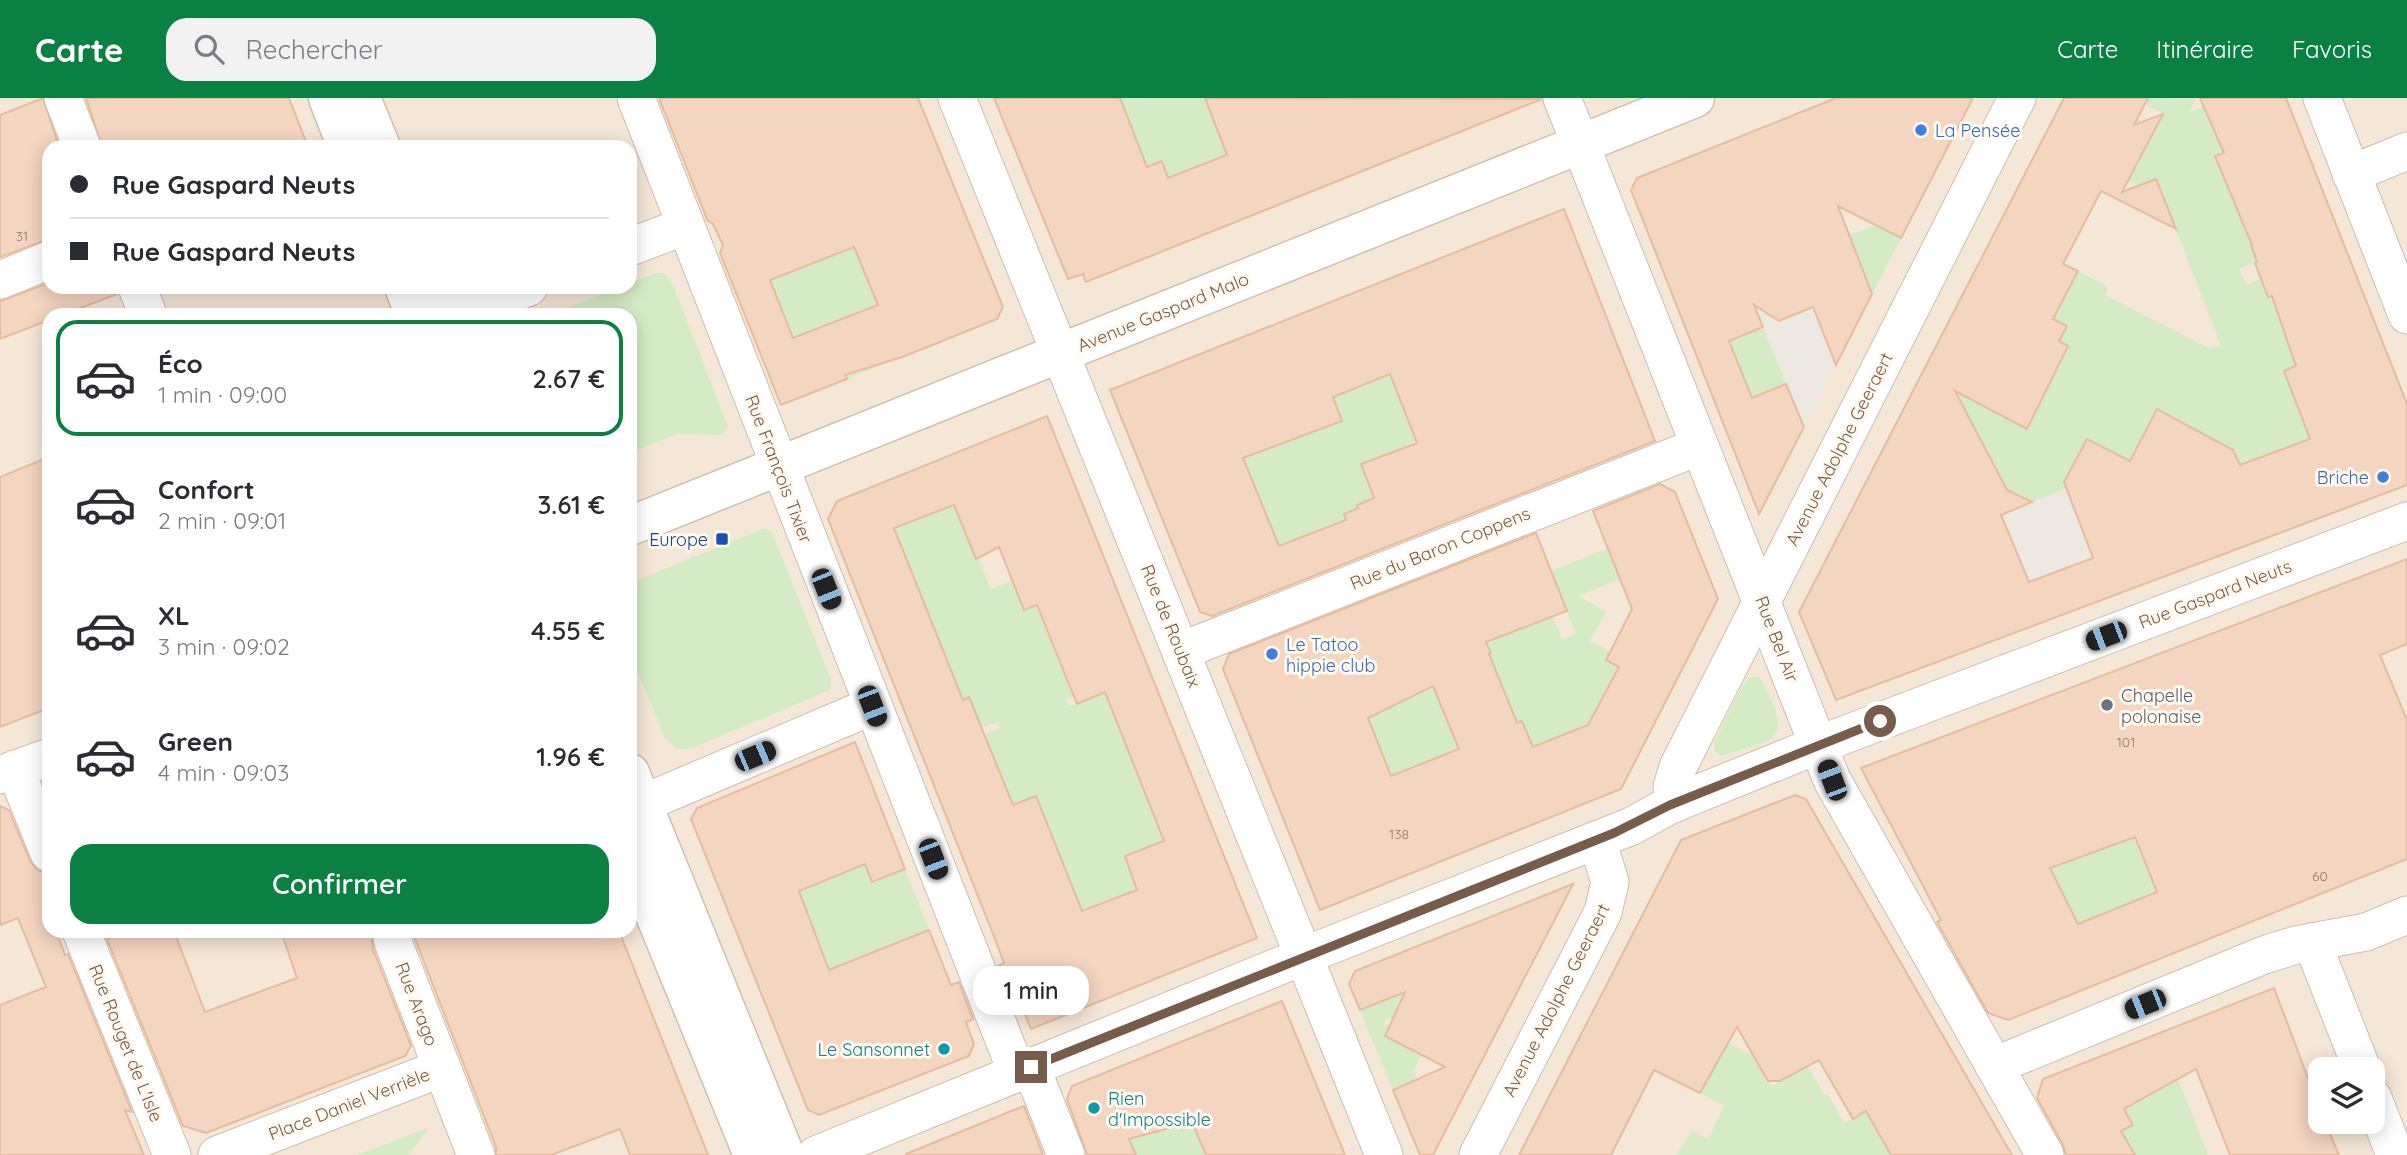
<!DOCTYPE html>
<html lang="fr">
<meta charset="utf-8">
<style>
:root{--surface:#fff;--page:#f2f2f3;--text:#2b2b33;--muted:#7c7c81;--line:#e1e1e2;--accent:#0b8043}
body{margin:0;font-family:Quicksand,sans-serif;background:var(--page);color:var(--text);height:100vh;display:flex;flex-direction:column;font-size:26px;white-space:nowrap}
*{box-sizing:border-box;margin:0}
p{font-size:23px;color:var(--muted)}
.icon{flex:none;width:38px;height:38px;fill:none;stroke:currentColor;stroke-width:2;stroke-linecap:round;stroke-linejoin:round}
.map{position:relative;flex:1;overflow:hidden}
.drawer{position:absolute;left:42px;top:210px;width:595px;height:630px;display:flex;flex-direction:column;background:var(--surface);border-radius:21px;box-shadow:0 4px 18px #0003}
.drawer>*{flex:none}
.top-card{position:absolute;left:42px;top:42px;width:595px;height:154px;border-radius:21px;box-shadow:0 4px 18px #0003;display:grid;align-content:center;height:154px;padding:0 28px;background:var(--surface)}
.buttons{position:absolute;left:2308px;top:959px;display:grid;gap:14px}
.buttons a{display:grid;place-items:center;width:77px;height:77px;border-radius:14px;background:var(--surface);box-shadow:0 4px 18px #0003;font-size:35px}
.end{position:absolute;width:32px;height:32px;margin:-16px;border:9px solid #785c4b;background:#fff;box-shadow:0 0 0 4px #fff}
.from{border-radius:50%}
.bubble{position:absolute;height:49px;border-radius:21px;background:var(--surface);box-shadow:0 4px 18px #0003;font-size:23px;font-weight:600;line-height:49px;text-align:center}
.car{position:absolute;width:21px;height:42px;margin:-21px -10px;border-radius:9px;box-shadow:0 0 5px 2px #0007;background:linear-gradient(#222 24%,#8ab4d8 0 40%,#222 0 76%,#8ab4d8 0 86%,#222 0)}
.top-card b{display:flex;align-items:center;gap:24px;height:66px;font-size:26px}
.top-card b+b{border-top:2px solid var(--line)}
.top-card i{width:18px;height:18px;background:var(--text)}
ul{padding:12px 0 0;list-style:none}
li{display:flex;align-items:center;gap:21px;height:116px;margin:0 14px 10px;padding:0 14px;border:4px solid transparent;border-radius:21px}
li div{flex:1}
li b{display:block;font-size:26px}
li em{font-style:normal;font-weight:600}
li.on{border-color:var(--accent)}
li>.icon{width:63px;height:63px;stroke-width:1.5}
.primary-button{display:flex;gap:14px;margin-top:auto;padding:14px 28px}
.primary-button a{flex:1;height:80px;border-radius:21px;background:var(--accent);color:#fff;font-size:28px;font-weight:600;line-height:80px;text-align:center}
header{display:flex;align-items:center;gap:42px;box-sizing:border-box;height:98px;padding:0 35px;background:var(--accent);color:#fff}
header strong{font-size:33px}
nav{display:flex;gap:38px;margin-inline-start:auto;font-size:24px}
.search{width:490px;height:63px;background:var(--page);display:flex;align-items:center;gap:18px;box-sizing:border-box;padding:0 24px;border-radius:21px;color:var(--muted);font-size:26px}
.map>svg:first-child{display:block}
.residential{fill:#f5e7d7;fill-rule:evenodd}
.industrial{fill:#eee8e2}
.green{fill:#d5ebc6}
.building{fill:#f3d5c0;stroke:#e6bca0;stroke-width:2;fill-rule:evenodd}
.lines{fill:none;stroke-linecap:round;stroke-linejoin:round}
.street-casing{stroke:#cfbdad;stroke-width:39}
.secondary-casing{stroke:#d2beab;stroke-width:41}
.street{stroke:#fff;stroke-width:37}
.secondary{stroke:#fff;stroke-width:38}
.route{stroke:#785c4b;stroke-width:9}
.shop-dot{fill:#3f7fe0;stroke:#fff9ef;stroke-width:2.5}
.transit-dot{fill:#1a4fb4;stroke:#fff9ef;stroke-width:2.5}
.worship-dot{fill:#6b7280;stroke:#fff9ef;stroke-width:2.5}
.culture-dot{fill:#0f9aa8;stroke:#fff9ef;stroke-width:2.5}
.labels{text-anchor:middle;dominant-baseline:central;stroke-width:6;stroke-linejoin:round;paint-order:stroke}
.number-label{font-size:14px;fill:#977a68}
.shop-label{font-size:18px;fill:#366cbe;stroke:#fff9ef;text-anchor:start}
.street-label{font-size:18px;fill:#785c4b;stroke:#fff9ef}
.transit-label{font-size:18px;fill:#164399;stroke:#fff9ef;text-anchor:end}
.worship-label{font-size:18px;fill:#5b616d;stroke:#fff9ef;text-anchor:start}
.culture-label{font-size:18px;fill:#0d838f;stroke:#fff9ef;text-anchor:end}
</style>
<header>
<strong>Carte</strong>
<div class="search"><svg class="icon" aria-label="search" viewBox="0 0 24 24"><circle cx="10" cy="10" r="6"/><path d="M15 15l6 6"/></svg>Rechercher</div>
<nav><a>Carte</a><a>Itinéraire</a><a>Favoris</a></nav>
</header>
<div class="map">
<svg width="2407" height="1057" viewBox="0 0 2407 1057">
<rect width="100%" height="100%" fill="#fdf5e9"/>
<path class="residential" d="M 0,0 L 2407,0 L 2407,1057 L 0,1057 ZM 49,49 L 630,49 L 630,189 L 49,189 ZM 49,217 L 630,217 L 630,833 L 49,833 ZM 2320,971 L 2373,971 L 2373,1024 L 2320,1024 Z"/>
<g class="industrial">
<polygon points="1745,140 1855,229 1804,329 1763,230 1696,257 1663,172"/>
<polygon points="2067,391 2093,461 2027,486 2001,417"/>
</g>
<g class="green">
<polygon points="1120,0 1205,0 1227,57 1203,66 1207,75 1172,89 1162,64 1140,72 1142,56"/>
<polygon points="2148,0 2195,0 2190,14 2223,1 2247,46 2215,58 2237,111 2271,139 2251,147 2257,164 2239,171 2246,187 2261,181 2268,199 2280,195 2297,268 2284,273 2290,290 2313,281 2329,334 2260,389 2250,363 2240,367 2238,361 2232,363 2204,336 2157,312 2137,350 2150,357 2032,404 1996,386 2000,379 1998,374 1982,367 1930,261 2059,243 2067,228 2053,221 2078,173 2108,189 2105,197 2209,250 2221,248 2156,80 2148,93 2123,80 2123,14 2155,30 2163,16 2145,6"/>
<polygon points="1879,126 1901,140 1872,196 1849,137"/>
<polygon points="888,135 860,164 899,260 847,281 793,240 770,182"/>
<polygon points="656,175 664,175 672,185 728,328 723,337 677,336 630,355 630,217 549,217 620,189 630,189 630,185"/>
<polygon points="1763,229 1786,286 1752,300 1729,243"/>
<polygon points="1343,262 1355,290 1372,284 1369,276 1388,269 1416,343 1406,347 1425,394 1381,359 1362,366 1374,400 1357,407 1358,410 1344,416 1346,422 1235,468 1204,342 1287,343 1340,318 1322,270"/>
<polygon points="954,407 975,460 978,459 991,491 1053,467 1020,499 1024,512 1038,507 1085,548 1058,559 1063,573 1071,570 1080,595 1066,601 1069,608 1107,593 1163,743 1125,758 1130,774 1177,776 1116,800 1128,829 1071,882 1035,698 1013,707 983,637 1000,630 998,624 981,630 969,599 957,604 894,431"/>
<polygon points="765,430 773,436 831,582 830,592 690,651 676,650 665,640 630,555 630,485"/>
<polygon points="1608,450 1620,481 1578,498 1606,513 1590,543 1610,554 1607,562 1619,569 1605,596 1622,605 1540,666 1523,623 1504,630 1509,644 1408,671 1423,710 1409,722 1347,570 1489,556 1491,555 1482,533 1544,499 1562,541 1576,536 1551,473"/>
<path d="M 1750,579 L 1758,579 L 1761,581 C 1769,598 1790,630 1768,643 L 1722,658 L 1715,654 L 1714,645 L 1741,590 Z"/>
<polygon points="2031,681 2101,746 2104,751 2119,745 2109,719 2152,737 2137,744 2157,794 2078,826 2057,826"/>
<polygon points="865,766 872,784 905,771 929,832 870,856 833,881 817,840 752,812"/>
<polygon points="1448,835 1465,877 1422,938 1387,920 1384,925 1389,929 1385,939 1418,955 1422,954 1414,973 1417,975 1413,983 1393,992 1360,912 1429,884 1415,848"/>
<polygon points="1701,931 1754,958 1771,988 1808,968 1824,997 1828,996 1844,1025 1883,1004 1918,1057 1676,1057 1692,1033 1708,1041 1724,1008 1700,995 1709,980"/>
<polygon points="2178,981 2208,1057 2135,1057 2122,1034 2133,1027 2124,1011"/>
<polygon points="1186,1020 1187,1025 1192,1024 1205,1057 1136,1057 1134,1053 1124,1057 1124,1028 1131,1042"/>
<polygon points="425,1031 428,1032 408,1057 357,1057"/>
</g>
<g class="building">
<polygon points="43,0 59,49 49,49 49,141 0,159 0,17"/>
<polygon points="86,0 289,0 308,49 102,49"/>
<path d="M 659,0 L 918,0 L 1003,209 L 997,221 L 905,258 L 845,277 L 847,281 L 781,307 L 720,155 L 723,147 L 713,126 L 707,122 L 705,116 ZM 854,149 L 878,207 L 793,240 L 770,182 Z"/>
<polygon points="994,0 1120,0 1147,69 1162,63 1168,80 1227,57 1205,0 1542,1 1086,184 1083,176 1068,181"/>
<polygon points="1836,0 1973,0 1901,140 1838,108 1872,196 1836,267 1813,209 1779,223 1754,207 1763,229 1729,243 1752,300 1786,286 1804,329 1759,416 1631,92 1637,80"/>
<polygon points="2064,0 2148,0 2134,27 2163,16 2122,94 2156,81 2176,131 2101,93 2063,166 2078,173 2053,221 2067,228 2059,243 2068,248 2027,331 1955,293 2007,392 2032,404 2001,417 2029,484 2093,460 2064,384 2087,341 2130,363 2157,311 2233,352 2240,367 2310,341 2284,273 2296,268 2272,198 2268,199 2255,165 2257,164 2251,147 2252,147 2215,58 2224,55 2200,0 2286,0 2407,306 2407,387 1836,602 1799,514"/>
<path d="M 1564,111 L 1655,343 L 1212,518 L 1200,514 L 1110,292 ZM 1390,276 L 1417,345 L 1361,366 L 1374,400 L 1357,407 L 1358,410 L 1344,416 L 1346,422 L 1279,448 L 1243,360 L 1342,323 L 1333,299 Z"/>
<polygon points="49,185 49,189 116,189 117,196 62,217 49,217 49,222 0,241 0,203"/>
<path d="M 1047,318 L 1257,840 L 1031,931 L 1019,902 L 1012,905 L 998,868 L 1004,865 L 993,836 L 828,421 L 837,403 ZM 954,407 L 976,461 L 999,449 L 1024,512 L 1037,507 L 1077,606 L 1105,594 L 1164,743 L 1125,758 L 1137,792 L 1082,813 L 1036,698 L 1013,707 L 969,599 L 963,602 L 894,430 Z"/>
<polygon points="49,359 49,610 0,629 0,379"/>
<path d="M 1660,386 L 1675,394 L 1718,501 L 1621,691 L 1320,812 L 1223,571 L 1229,556 L 1536,435 L 1567,513 L 1486,544 L 1491,555 L 1489,556 L 1517,625 L 1522,623 L 1533,649 L 1588,627 L 1619,569 L 1606,562 L 1632,511 L 1593,413 ZM 1433,588 L 1459,651 L 1391,678 L 1368,620 Z"/>
<path d="M 2407,461 L 2407,546 L 2380,557 L 2407,622 L 2407,761 L 2008,922 L 1988,915 L 1937,824 L 1941,822 L 1861,670 ZM 2135,739 L 2157,794 L 2078,826 L 2050,770 Z"/>
<polygon points="855,644 905,771 872,784 865,766 799,793 829,872 929,832 951,887 959,884 973,921 966,924 974,946 969,958 819,1017 808,1012 691,721 697,710"/>
<polygon points="1795,697 1806,701 2012,1057 1891,1057 1866,1013 1853,1021 1819,962 1780,983 1768,983 1737,929 1700,995 1654,972 1611,1057 1519,1057 1681,742"/>
<polygon points="0,708 9,712 30,763 37,772 49,776 49,833 56,833 65,857 68,856 132,1014 125,1012 144,1057 0,1057 0,907 46,889 18,820 0,827"/>
<polygon points="1573,786 1433,1057 1420,1057 1393,992 1445,969 1385,938 1405,894 1360,912 1349,886 1355,873"/>
<polygon points="129,833 174,833 205,914 297,880 281,833 371,833 373,851 411,948 405,958 206,1035 183,1028 107,841"/>
<polygon points="412,833 619,833 708,1057 630,1057 620,1031 551,1057 496,1057 496,1049"/>
<polygon points="2274,890 2320,1012 2320,1024 2325,1024 2339,1057 2230,1057 2196,971 2124,1011 2133,1027 2121,1033 2135,1057 2066,1057 2063,1047 2037,1000 2043,981"/>
<polygon points="1282,903 1345,1057 1206,1057 1192,1024 1129,1041 1136,1057 1087,1057 1067,1001 1072,988"/>
<polygon points="1024,1008 1043,1057 906,1057 906,1056"/>
</g>
<g class="lines">
<defs>
<g id="street">
<polyline points="63,0 82,49"/>
<polyline points="636,0 1017,975"/>
<polyline points="957,0 1384,1057"/>
<polyline points="1562,0 1832,682 2045,1057"/>
<polyline points="2322,0 2407,217"/>
<polyline points="2351,76 2407,53"/>
<polyline points="630,149 685,128"/>
<polyline points="0,182 49,162"/>
<polyline points="137,189 148,217"/>
<polyline points="458,217 529,189"/>
<polyline points="1181,553 1700,348"/>
<polyline points="15,671 49,755"/>
<polyline points="0,677 49,659"/>
<polyline points="1674,706 1672,689 1678,669 2017,0"/>
<polyline points="630,711 872,608"/>
<polyline points="81,833 172,1057"/>
<polyline points="391,833 393,844 476,1057"/>
<polyline points="2312,844 2362,971"/>
<polyline points="1994,968 2264,857 2296,847 2366,834 2407,817"/>
<polyline points="1031,969 1066,1057"/>
<polyline points="2373,1000 2395,1057"/>
<polyline points="217,1057 442,970"/>
<polyline points="816,1057 1326,849 1632,728 1670,707 1818,647 2407,423"/>
<polyline points="1478,1057 1603,814 1610,784 1597,742"/>
</g>
<g id="secondary">
<polyline points="328,0 347,49"/>
<polyline points="361,0 381,49"/>
<polyline points="404,189 415,217"/>
<polyline points="438,189 449,217"/>
<polyline points="630,428 1695,0"/>
<polyline points="630,675 785,1057"/>
<polyline points="630,756 753,1057"/>
</g>
</defs>
<use href="#street" class="street-casing"/>
<use href="#secondary" class="secondary-casing"/>
<use href="#street" class="street"/>
<use href="#secondary" class="secondary"/>
</g>
<g class="lines">
<polyline class="route" points="1031,969 1614,735 1670,707 1880,623"/>
</g>
<g class="shop-dot">
<circle cx="1921" cy="32" r="7"/>
<circle cx="2383" cy="379" r="7"/>
<circle cx="1272" cy="556" r="7"/>
</g>
<rect class="transit-dot" x="715" y="434" width="14" height="14" rx="3.5"/>
<circle class="worship-dot" cx="2107" cy="607" r="7"/>
<g class="culture-dot">
<circle cx="944" cy="951" r="7"/>
<circle cx="1094" cy="1010" r="7"/>
</g>
<g class="labels">
<g class="number-label">
<text x="22" y="138">31</text>
<text x="2126" y="644">101</text>
<text x="1399" y="736">138</text>
<text x="2320" y="778">60</text>
</g>
<g class="shop-label">
<text x="1935" y="32">La Pensée</text>
<text x="2369" y="379" text-anchor="end">Briche</text>
<text x="1286" y="546">Le Tatoo<tspan x="1286" dy="21">hippie club</tspan></text>
</g>
<g class="street-label">
<text transform="translate(1163 214) rotate(-22)">Avenue Gaspard Malo</text>
<text transform="translate(1839 351) rotate(-63)">Avenue Adolphe Geeraert</text>
<text transform="translate(779 371) rotate(69)">Rue François Tixier</text>
<text transform="translate(1440 450) rotate(-22)">Rue du Baron Coppens</text>
<text transform="translate(2215 496) rotate(-21)">Rue Gaspard Neuts</text>
<text transform="translate(1171 528) rotate(68)">Rue de Roubaix</text>
<text transform="translate(1777 541) rotate(69)">Rue Bel Air</text>
<text transform="translate(1556 902) rotate(-63)">Avenue Adolphe Geeraert</text>
<text transform="translate(417 906) rotate(69)">Rue Arago</text>
<text transform="translate(126 945) rotate(68)">Rue Rouget de L'Isle</text>
<text transform="translate(349 1006) rotate(-21)">Place Daniel Verrièle</text>
</g>
<g class="transit-label">
<text x="708" y="441">Europe</text>
</g>
<g class="worship-label">
<text x="2121" y="597">Chapelle<tspan x="2121" dy="21">polonaise</tspan></text>
</g>
<g class="culture-label">
<text x="930" y="951">Le Sansonnet</text>
<text x="1108" y="1000" text-anchor="start">Rien<tspan x="1108" dy="21">d'Impossible</tspan></text>
</g>
</g>
</svg>
<div class="buttons">
<a><svg class="icon" aria-label="layers" viewBox="0 0 24 24"><path d="M12 4l9 5-9 5-9-5zM3 14l9 5 9-5"/></svg></a>
</div>
<i class="end from" style="left:1880px;top:623px"></i>
<i class="end" style="left:1031px;top:969px"></i>
<div class="bubble" style="left:973px;top:868px;width:116px">1 min</div>
<i class="car" style="left:826px;top:491px;rotate:158deg"></i>
<i class="car" style="left:2106px;top:538px;rotate:249deg"></i>
<i class="car" style="left:872px;top:608px;rotate:159deg"></i>
<i class="car" style="left:755px;top:658px;rotate:67deg"></i>
<i class="car" style="left:1832px;top:682px;rotate:339deg"></i>
<i class="car" style="left:933px;top:761px;rotate:159deg"></i>
<i class="car" style="left:2145px;top:906px;rotate:248deg"></i>
<div class="top-card">
<b><i class="from"></i>Rue Gaspard Neuts</b>
<b><i></i>Rue Gaspard Neuts</b>
</div>
<section class="drawer">
<ul>
<li class="on"><svg class="icon" aria-label="car" viewBox="0 0 24 24"><path d="M5 17H2v-5l4-1 3-4h7l3 4 3 1v5h-3M9 17h6M6 11h13"/><circle cx="7" cy="17" r="2"/><circle cx="17" cy="17" r="2"/></svg><div><b>Éco</b><p>1 min · 09:00</p></div><em>2.67 €</em></li>
<li><svg class="icon" aria-label="car" viewBox="0 0 24 24"><path d="M5 17H2v-5l4-1 3-4h7l3 4 3 1v5h-3M9 17h6M6 11h13"/><circle cx="7" cy="17" r="2"/><circle cx="17" cy="17" r="2"/></svg><div><b>Confort</b><p>2 min · 09:01</p></div><em>3.61 €</em></li>
<li><svg class="icon" aria-label="car" viewBox="0 0 24 24"><path d="M5 17H2v-5l4-1 3-4h7l3 4 3 1v5h-3M9 17h6M6 11h13"/><circle cx="7" cy="17" r="2"/><circle cx="17" cy="17" r="2"/></svg><div><b>XL</b><p>3 min · 09:02</p></div><em>4.55 €</em></li>
<li><svg class="icon" aria-label="car" viewBox="0 0 24 24"><path d="M5 17H2v-5l4-1 3-4h7l3 4 3 1v5h-3M9 17h6M6 11h13"/><circle cx="7" cy="17" r="2"/><circle cx="17" cy="17" r="2"/></svg><div><b>Green</b><p>4 min · 09:03</p></div><em>1.96 €</em></li>
</ul>
<div class="primary-button"><a>Confirmer</a></div>
</section>
</div>
